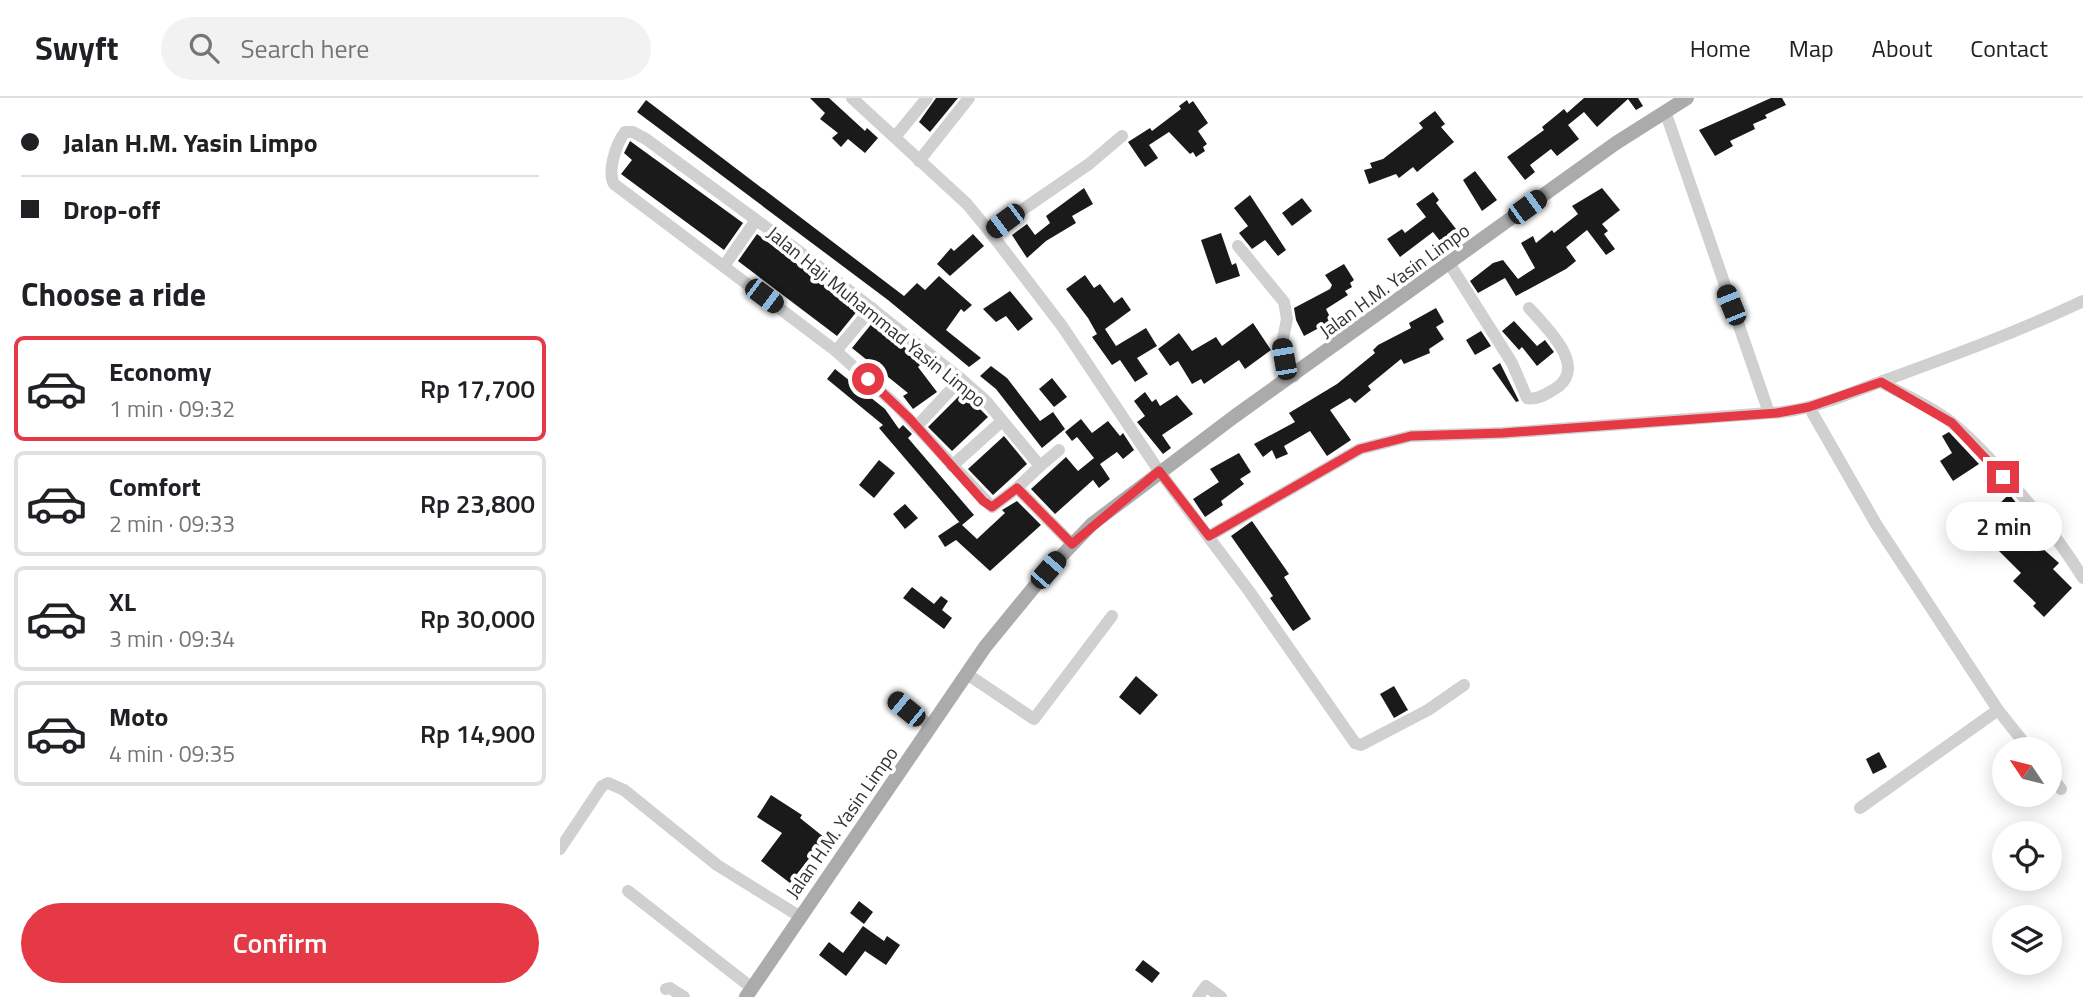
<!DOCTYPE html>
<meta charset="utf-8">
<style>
:root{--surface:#fff;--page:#f2f2f2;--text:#202124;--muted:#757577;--line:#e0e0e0;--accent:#e63946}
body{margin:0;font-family:"Titillium Web",sans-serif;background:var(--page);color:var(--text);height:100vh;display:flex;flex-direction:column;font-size:26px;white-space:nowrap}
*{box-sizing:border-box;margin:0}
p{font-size:23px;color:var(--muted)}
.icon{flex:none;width:38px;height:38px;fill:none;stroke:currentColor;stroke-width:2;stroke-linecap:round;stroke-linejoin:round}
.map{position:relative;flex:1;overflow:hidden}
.drawer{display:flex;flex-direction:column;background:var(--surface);width:560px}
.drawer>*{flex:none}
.top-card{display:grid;align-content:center;height:154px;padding:0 21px;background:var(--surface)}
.needle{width:46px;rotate:305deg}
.fabs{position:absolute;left:1432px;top:639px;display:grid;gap:14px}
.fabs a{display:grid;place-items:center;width:70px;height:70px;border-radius:50%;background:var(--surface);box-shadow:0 4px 18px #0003;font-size:35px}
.end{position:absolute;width:32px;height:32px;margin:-16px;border:9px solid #e63946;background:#fff;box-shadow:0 0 0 4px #fff}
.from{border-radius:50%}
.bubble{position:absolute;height:49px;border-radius:24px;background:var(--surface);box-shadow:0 4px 18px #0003;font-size:23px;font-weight:600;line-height:49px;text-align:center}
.car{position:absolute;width:21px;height:42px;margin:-21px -10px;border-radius:9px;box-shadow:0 0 5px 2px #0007;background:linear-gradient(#222 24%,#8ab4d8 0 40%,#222 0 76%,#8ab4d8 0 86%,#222 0)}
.top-card b{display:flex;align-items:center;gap:24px;height:66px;font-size:26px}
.top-card b+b{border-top:2px solid var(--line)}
.top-card i{width:18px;height:18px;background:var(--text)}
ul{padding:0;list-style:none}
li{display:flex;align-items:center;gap:21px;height:105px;margin:0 14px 10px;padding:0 7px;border:4px solid var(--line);border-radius:10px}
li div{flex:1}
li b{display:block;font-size:26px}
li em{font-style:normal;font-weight:600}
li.selected{border-color:var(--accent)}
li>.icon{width:63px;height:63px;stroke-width:1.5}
h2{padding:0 21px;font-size:32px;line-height:84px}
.button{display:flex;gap:14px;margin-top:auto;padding:14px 21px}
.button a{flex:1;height:80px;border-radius:42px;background:var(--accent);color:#fff;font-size:28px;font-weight:600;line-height:80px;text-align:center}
header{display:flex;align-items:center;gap:42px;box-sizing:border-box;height:98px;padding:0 35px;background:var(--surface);border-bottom:2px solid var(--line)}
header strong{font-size:33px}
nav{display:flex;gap:38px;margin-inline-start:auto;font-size:24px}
.search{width:490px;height:63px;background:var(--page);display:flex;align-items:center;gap:18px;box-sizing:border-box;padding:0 24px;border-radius:38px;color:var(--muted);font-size:26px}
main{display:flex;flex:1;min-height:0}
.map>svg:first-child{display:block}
.building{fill:#1a1a1a}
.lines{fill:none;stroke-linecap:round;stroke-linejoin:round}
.minor{stroke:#d0d0d0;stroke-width:12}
.major{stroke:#ababab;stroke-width:14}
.route{stroke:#e63946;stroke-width:9}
.labels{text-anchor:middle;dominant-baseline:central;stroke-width:7;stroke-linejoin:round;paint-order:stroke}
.street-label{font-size:19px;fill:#333;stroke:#fff}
</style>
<header>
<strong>Swyft</strong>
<div class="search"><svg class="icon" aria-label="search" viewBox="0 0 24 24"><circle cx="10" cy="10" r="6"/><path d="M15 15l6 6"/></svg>Search here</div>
<nav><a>Home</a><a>Map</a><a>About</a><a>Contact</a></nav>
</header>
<main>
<section class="drawer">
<div class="top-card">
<b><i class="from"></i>Jalan H.M. Yasin Limpo</b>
<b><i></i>Drop-off</b>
</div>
<h2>Choose a ride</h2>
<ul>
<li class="selected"><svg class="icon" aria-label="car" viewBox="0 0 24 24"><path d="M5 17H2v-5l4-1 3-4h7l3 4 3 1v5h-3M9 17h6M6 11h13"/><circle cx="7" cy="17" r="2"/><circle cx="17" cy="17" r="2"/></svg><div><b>Economy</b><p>1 min · 09:32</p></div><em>Rp 17,700</em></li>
<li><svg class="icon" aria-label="car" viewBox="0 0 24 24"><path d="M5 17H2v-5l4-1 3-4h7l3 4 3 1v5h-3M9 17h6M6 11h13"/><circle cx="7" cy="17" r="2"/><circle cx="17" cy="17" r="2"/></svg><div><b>Comfort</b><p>2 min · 09:33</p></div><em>Rp 23,800</em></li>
<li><svg class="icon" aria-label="car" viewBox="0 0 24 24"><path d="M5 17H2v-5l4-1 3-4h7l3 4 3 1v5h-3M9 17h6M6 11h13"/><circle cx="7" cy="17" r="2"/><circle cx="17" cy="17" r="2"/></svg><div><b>XL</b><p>3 min · 09:34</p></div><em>Rp 30,000</em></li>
<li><svg class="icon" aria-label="car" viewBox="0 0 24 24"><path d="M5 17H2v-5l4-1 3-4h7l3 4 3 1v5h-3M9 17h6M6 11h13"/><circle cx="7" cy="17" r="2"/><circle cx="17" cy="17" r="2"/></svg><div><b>Moto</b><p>4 min · 09:35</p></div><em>Rp 14,900</em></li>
</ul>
<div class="button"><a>Confirm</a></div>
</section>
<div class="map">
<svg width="1523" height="899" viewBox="0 0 1523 899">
<rect width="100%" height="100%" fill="#fff"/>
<g class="building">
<polygon points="250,0 269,0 305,33 307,30 318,40 305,55 288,41 281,49 272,40 278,35 260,21 265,15"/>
<polygon points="376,0 398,0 370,34 359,24"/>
<polygon points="1024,0 1078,0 1083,8 1076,12 1068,1 1037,29 1024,14 1008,27 1019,41 997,58 991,51 970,67 975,74 965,82 947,59 984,32 982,29 1004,11 1007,15"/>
<polygon points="1211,0 1222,0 1226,7 1205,17 1207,20 1193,26 1195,31 1170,43 1173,48 1155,58 1139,32"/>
<polygon points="86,2 344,198 357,185 365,192 379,178 412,207 404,214 401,211 386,232 421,260 409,269 328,202 77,14"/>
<polygon points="627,2 629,6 633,3 648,25 638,33 647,46 643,49 645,53 636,59 633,54 630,56 609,34 589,47 598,60 585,69 568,44 590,30 592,33 621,11 619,8"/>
<polygon points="875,13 885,26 881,29 894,44 857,74 853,69 839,80 836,76 809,86 804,72 812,70 810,65 823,61 863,30 859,25"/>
<polygon points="70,43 183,125 164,152 61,76 72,62 64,55"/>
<polygon points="915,73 937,102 922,113 903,82"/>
<polygon points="524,90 533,106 512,118 516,125 486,143 467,160 452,137 467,126 475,137 490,125 486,118"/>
<polygon points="1042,90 1060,112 1042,126 1048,133 1044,136 1055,151 1046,157 1027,132 1006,149 1016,163 1006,171 956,198 945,180 918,195 910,183 933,165 943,162 958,181 975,170 961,145 973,138 976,145 992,132 994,135 1018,116 1012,108"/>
<polygon points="873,94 879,102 876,105 896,131 880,143 873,134 840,159 827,141 842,131 845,135 866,119 856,106"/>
<polygon points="690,97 726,152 718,158 705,142 692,151 679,135 688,128 674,110"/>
<polygon points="742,100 752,113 732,128 722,115"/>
<polygon points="661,135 672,167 676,165 680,178 656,186 641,142"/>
<polygon points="197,136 298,212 277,238 178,163"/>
<polygon points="413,136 424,148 390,178 377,166 391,150 394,153"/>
<polygon points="784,166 794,182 790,185 792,189 785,193 788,197 766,211 772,223 744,238 736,222 734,210 770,191 772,187 765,177"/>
<polygon points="525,177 534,190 540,186 554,205 562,199 571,212 545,231 556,248 586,230 597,248 577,260 588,276 575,284 560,262 552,267 532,239 537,236 528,220 506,191"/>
<polygon points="450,193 473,221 458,233 446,218 436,224 423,211"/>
<polygon points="876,210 884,224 876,229 884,241 869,251 870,255 844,266 841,261 808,288 811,292 795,305 790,300 770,312 791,342 767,358 750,333 724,348 728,356 716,361 712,352 703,359 694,346 735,324 729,315 777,286 815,255 813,252 818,247 851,230 849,225"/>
<polygon points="954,223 977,248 985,242 994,254 977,268 962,249 959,252 942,233"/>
<polygon points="313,224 363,264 358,269 377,294 353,311 343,298 348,295 292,250"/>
<polygon points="693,225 711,252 685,271 679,262 644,286 641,281 632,286 618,263 610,268 598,251 619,235 632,253 656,239 662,248"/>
<polygon points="921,233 931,248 915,257 906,242"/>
<polygon points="940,265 959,303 956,304 932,270"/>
<polygon points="431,268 447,280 480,323 493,314 505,331 482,350 436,291 420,278"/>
<polygon points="275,271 325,311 339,331 343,327 352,336 348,340 414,417 402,427 417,441 445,415 442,412 457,403 481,427 430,473 396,442 385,449 378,438 399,424 401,426 319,330 323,327 267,281"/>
<polygon points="492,280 507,299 494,309 479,291"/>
<polygon points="403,294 428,319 392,353 368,329"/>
<polygon points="585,294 592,304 596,301 600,308 617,297 633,316 602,337 611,350 603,356 577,324 585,318 574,303"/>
<polygon points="521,321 532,335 548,323 560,338 563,335 574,352 563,361 557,354 540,366 550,381 539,390 533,382 495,416 471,391 506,359 518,373 534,360 517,339 512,343 505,334"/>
<polygon points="1389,334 1419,366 1393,383 1380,363 1392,355 1382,338"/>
<polygon points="444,338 467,366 433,397 408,371"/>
<polygon points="679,355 691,374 680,381 684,386 661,403 663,407 645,419 633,401 659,384 650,371"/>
<polygon points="319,362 335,375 314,400 299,387"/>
<polygon points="1449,396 1481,435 1473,442 1499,465 1493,471 1512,490 1484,519 1473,508 1476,505 1453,483 1461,475 1438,452 1443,448 1420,426"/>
<polygon points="345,406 358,420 345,431 333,416"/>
<polygon points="692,423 729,476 724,479 751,521 733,533 710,500 713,498 671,438"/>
<polygon points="352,489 374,506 381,498 388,503 382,512 392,520 384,531 343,500"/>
<polygon points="576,578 598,597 580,617 559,599"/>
<polygon points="834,588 848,612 834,620 820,596"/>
<polygon points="1319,654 1327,669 1313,676 1306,661"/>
<polygon points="211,697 242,717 240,720 265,740 230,785 201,763 222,735 197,719"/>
<polygon points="299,803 313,814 304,826 290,815"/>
<polygon points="303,828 324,843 327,838 340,847 326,867 305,853 286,878 259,857 269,844 283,855"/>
<polygon points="583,862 600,875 592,885 575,872"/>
</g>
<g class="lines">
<g class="minor">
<polyline points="292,0 407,106 430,134 502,228 599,373 689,493 795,645 801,647 868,612 904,587"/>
<path d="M 1105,13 L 1209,315 C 1248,314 1287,296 1323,283 C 1391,258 1458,234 1523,203"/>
<polyline points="335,39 367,0"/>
<polyline points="359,63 409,0"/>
<polyline points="430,134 529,66 562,38"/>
<polyline points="678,148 724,204 727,221 722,246 724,261 734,278"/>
<path d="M 889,165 L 952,265 L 967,300 C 977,302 984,297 993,292 C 1031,271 987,230 969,210"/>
<polyline points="164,168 196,122"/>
<polyline points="276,253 312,210"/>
<path d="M 1321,284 C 1344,297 1371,308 1391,324 C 1433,358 1495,434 1523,480"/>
<polyline points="1249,309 1316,426 1438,612 1469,651"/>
<polyline points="356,329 401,281"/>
<polyline points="392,368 442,323"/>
<polyline points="480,368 499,352"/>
<path d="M 457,390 L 432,409 L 336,307 L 276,253 L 54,86 C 47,73 56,46 65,34 L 73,34 L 86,41 L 244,157 L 401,281 L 426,303 L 480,368 L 457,390 L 512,446"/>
<polyline points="649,438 800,351 851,338 943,335 1209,315"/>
<polyline points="407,576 474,621 552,518"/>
<polyline points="334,601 371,628"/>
<polyline points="1489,676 1501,691"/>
<polyline points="1300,710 1438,612"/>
<polyline points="0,751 42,688 48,685 64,692 157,767 239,818"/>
<polyline points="68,793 192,890"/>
<polyline points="106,891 110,890 124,899"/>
<polyline points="638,899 646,888 661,899"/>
</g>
<polyline class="major" points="186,899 425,549 488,472 532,426 675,318 1056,45 1127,0"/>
</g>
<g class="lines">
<polyline class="route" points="308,281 350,321 423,403 432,409 457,390 512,446 599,373 649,438 800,351 851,338 943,335 1217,315 1249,309 1321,284 1392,325 1443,379"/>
</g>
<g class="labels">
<g class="street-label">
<text transform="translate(834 182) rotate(-36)">Jalan H.M. Yasin Limpo</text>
<text transform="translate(317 218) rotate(39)">Jalan Haji Muhammad Yasin Limpo</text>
<text transform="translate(281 724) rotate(-55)">Jalan H.M. Yasin Limpo</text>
</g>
</g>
</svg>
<div class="fabs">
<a><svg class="needle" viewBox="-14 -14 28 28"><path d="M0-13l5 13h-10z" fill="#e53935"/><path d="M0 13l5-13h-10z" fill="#757577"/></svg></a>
<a><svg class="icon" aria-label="locate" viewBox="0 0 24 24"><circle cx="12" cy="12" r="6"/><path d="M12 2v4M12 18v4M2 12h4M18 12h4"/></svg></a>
<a><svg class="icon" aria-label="layers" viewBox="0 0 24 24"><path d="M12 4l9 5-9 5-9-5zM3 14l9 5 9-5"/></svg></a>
</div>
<i class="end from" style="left:308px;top:281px"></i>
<i class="end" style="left:1443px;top:379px"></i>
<div class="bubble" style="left:1386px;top:404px;width:116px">2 min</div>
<i class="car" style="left:967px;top:109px;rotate:54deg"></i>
<i class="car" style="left:445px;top:123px;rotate:233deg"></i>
<i class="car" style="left:204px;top:198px;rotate:127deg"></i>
<i class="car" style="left:1171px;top:207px;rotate:338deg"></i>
<i class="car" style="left:724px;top:261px;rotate:350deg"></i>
<i class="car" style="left:488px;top:472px;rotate:41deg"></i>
<i class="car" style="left:346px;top:611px;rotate:309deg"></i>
</div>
</main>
